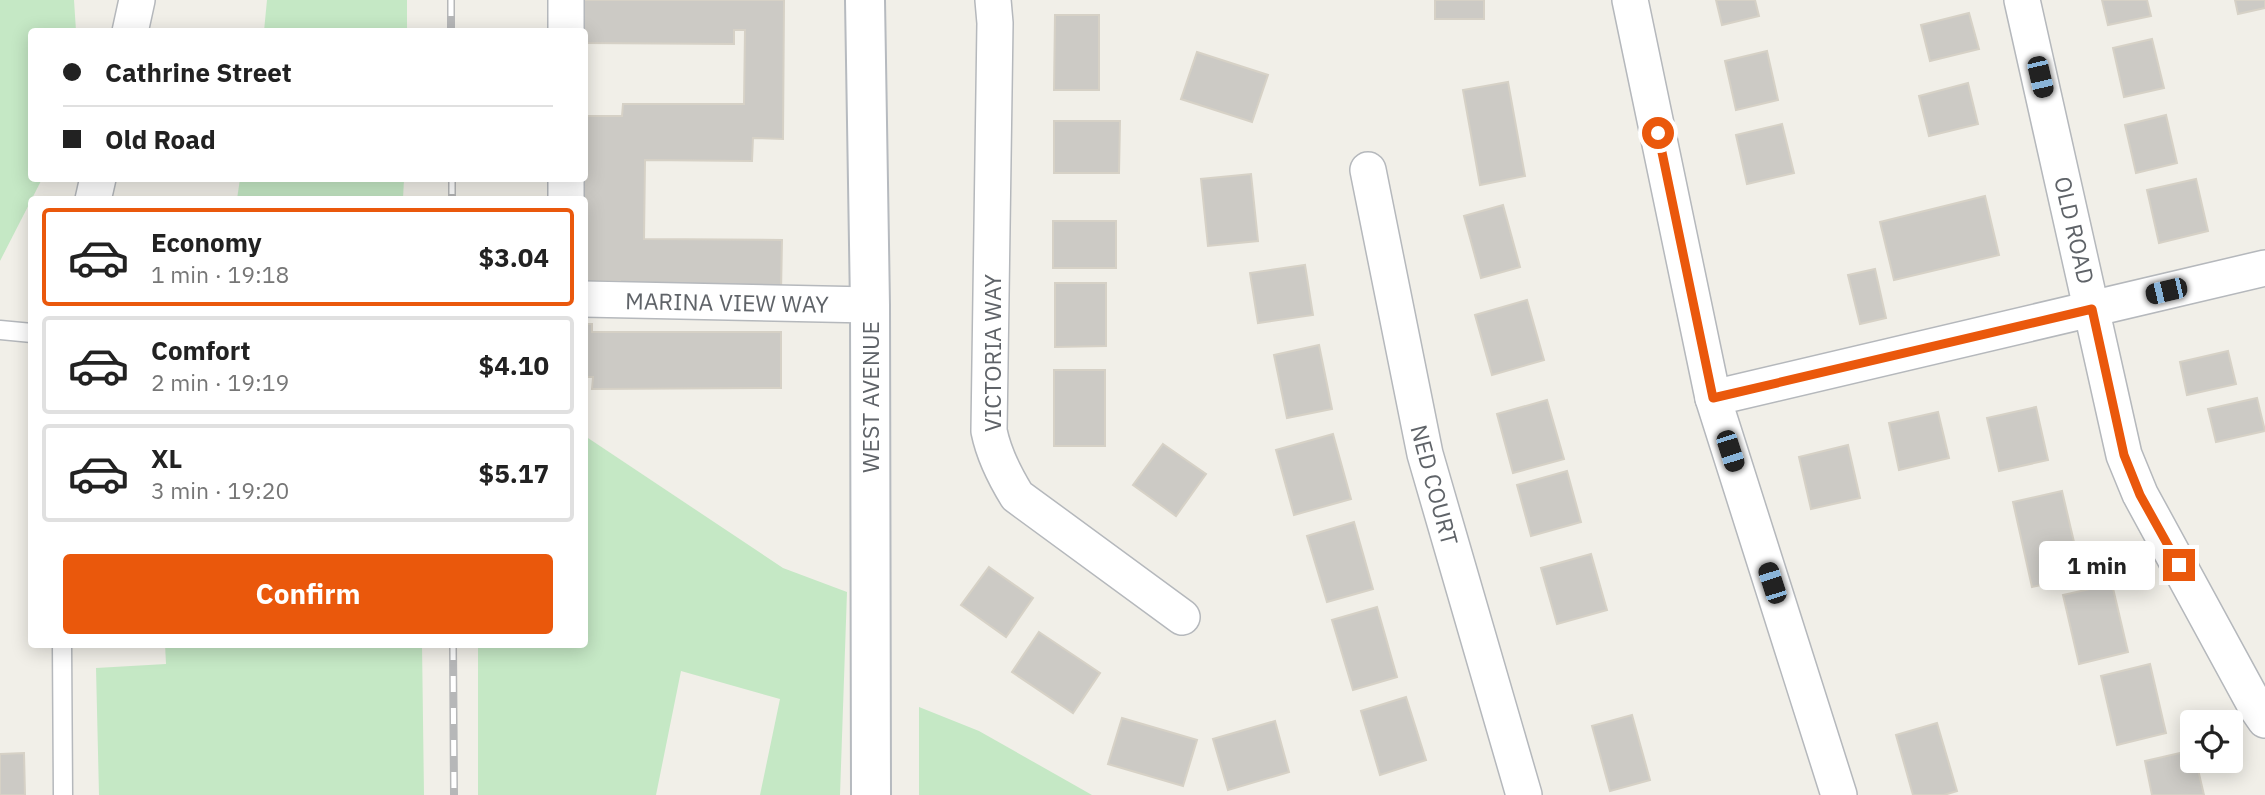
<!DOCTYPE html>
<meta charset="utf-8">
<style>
:root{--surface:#fff;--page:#f2f2f2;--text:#222;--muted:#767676;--line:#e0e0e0;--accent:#ea580c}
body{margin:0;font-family:"IBM Plex Sans",sans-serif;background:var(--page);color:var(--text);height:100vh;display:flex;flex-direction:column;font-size:26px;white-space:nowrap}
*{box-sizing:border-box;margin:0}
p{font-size:23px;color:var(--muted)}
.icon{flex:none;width:38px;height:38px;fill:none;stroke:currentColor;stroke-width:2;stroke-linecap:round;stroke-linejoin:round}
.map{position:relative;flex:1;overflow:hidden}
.details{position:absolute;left:28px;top:196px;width:560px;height:452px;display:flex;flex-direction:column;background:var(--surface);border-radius:7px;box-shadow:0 4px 18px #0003}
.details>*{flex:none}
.guide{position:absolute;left:28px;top:28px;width:560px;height:154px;border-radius:7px;box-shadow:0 4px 18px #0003;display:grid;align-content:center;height:154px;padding:0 35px;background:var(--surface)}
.controls{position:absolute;left:2180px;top:710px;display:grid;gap:14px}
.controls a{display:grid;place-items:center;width:63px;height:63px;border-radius:7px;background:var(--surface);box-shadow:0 4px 18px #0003;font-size:35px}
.end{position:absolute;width:32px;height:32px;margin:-16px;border:9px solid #ea580c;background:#fff;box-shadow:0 0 0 4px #fff}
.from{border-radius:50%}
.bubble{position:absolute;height:49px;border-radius:7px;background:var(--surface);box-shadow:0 4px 18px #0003;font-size:23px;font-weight:700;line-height:49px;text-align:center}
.car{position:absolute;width:21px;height:42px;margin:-21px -10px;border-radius:9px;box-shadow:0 0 5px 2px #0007;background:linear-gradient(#222 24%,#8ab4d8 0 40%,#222 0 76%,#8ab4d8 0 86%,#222 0)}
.guide b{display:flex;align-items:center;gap:24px;height:66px;font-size:26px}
.guide b+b{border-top:2px solid var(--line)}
.guide i{width:18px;height:18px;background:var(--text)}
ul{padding:12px 0 0;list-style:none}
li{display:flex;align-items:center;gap:21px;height:98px;margin:0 14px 10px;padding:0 21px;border:4px solid var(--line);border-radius:7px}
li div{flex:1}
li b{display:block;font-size:26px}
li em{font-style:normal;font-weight:700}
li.current{border-color:var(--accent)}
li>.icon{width:63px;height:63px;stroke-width:1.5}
.cta{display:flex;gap:14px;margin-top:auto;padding:14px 35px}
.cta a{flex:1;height:80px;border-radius:7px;background:var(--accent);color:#fff;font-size:28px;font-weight:700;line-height:80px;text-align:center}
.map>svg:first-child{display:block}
.green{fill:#c5e8c5}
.building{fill:#cccac5;stroke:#d6d1c6;stroke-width:2}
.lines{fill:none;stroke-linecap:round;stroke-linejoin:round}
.lane-casing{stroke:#b5b8bc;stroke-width:21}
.street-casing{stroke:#b5b8bc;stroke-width:38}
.secondary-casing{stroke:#b6babf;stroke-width:42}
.lane{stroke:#fff;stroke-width:18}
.street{stroke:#fff;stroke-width:35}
.secondary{stroke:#fff;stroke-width:38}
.rail-casing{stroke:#b6b7b8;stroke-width:8}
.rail{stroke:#fff;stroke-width:5;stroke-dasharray:16;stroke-linecap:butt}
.route{stroke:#ea580c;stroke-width:9}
.labels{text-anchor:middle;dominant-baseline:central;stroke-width:5;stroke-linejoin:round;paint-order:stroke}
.street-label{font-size:23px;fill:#5f6368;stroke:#fff}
</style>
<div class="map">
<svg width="2265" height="795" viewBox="0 0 2265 795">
<rect width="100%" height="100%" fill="#f1efe8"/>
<g class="green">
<polygon points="0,0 74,0 76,31 32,32 32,178 42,179 0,261"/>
<polygon points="267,0 407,0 407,31 264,31"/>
<polygon points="240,179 404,179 403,199 237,199"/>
<polygon points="585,436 783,568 847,592 840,795 760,795 780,699 681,671 656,795 478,795 478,644 584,644"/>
<polygon points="165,644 422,644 424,795 99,795 96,668 166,664"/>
<polygon points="919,707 979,731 1092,795 919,795"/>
</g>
<g class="building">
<polygon points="576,0 784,0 783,139 753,138 752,161 645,160 644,239 782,240 781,292 620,291 620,281 584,281 584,116 622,116 623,104 744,104 745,30 734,30 734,44 584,43 584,32 576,32"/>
<rect x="1435" y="0" width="49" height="19"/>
<polygon points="1716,0 1755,0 1759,16 1722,25"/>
<polygon points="2102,0 2147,0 2151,16 2108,25"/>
<polygon points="2235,0 2265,0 2265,8 2238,14"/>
<polygon points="1969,13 1979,49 1930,61 1921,25"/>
<polygon points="1055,15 1099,15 1099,90 1054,90"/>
<polygon points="2152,39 2164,88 2124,97 2113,48"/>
<polygon points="1767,51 1778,100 1736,110 1725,61"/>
<polygon points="1197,52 1268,75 1252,122 1181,99"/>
<polygon points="1508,82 1525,176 1480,185 1463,90"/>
<polygon points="1968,83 1978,124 1929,136 1919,96"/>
<polygon points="2166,115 2177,163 2136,173 2125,125"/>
<polygon points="1054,121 1120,121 1119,173 1054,173"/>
<polygon points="1782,124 1794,173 1747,184 1736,135"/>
<polygon points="1251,174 1258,241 1208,246 1201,179"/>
<polygon points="2196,179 2208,231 2159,243 2147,190"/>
<polygon points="1985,196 1999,255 1894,280 1880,222"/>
<polygon points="1503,205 1520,267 1481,278 1464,216"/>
<rect x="1053" y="221" width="63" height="47"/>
<polygon points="1305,265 1313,315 1258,323 1250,273"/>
<polygon points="1875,269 1886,318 1860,324 1848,275"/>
<polygon points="1055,283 1106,283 1106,346 1055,347"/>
<polygon points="1527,300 1544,360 1492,375 1475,315"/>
<polygon points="584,324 592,324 592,332 781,332 781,388 592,389 593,377 584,377"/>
<polygon points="1319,345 1332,409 1287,418 1274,355"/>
<polygon points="2228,351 2236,384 2187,395 2180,362"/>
<rect x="1054" y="370" width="51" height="76"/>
<polygon points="2257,398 2265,431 2216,442 2208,409"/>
<polygon points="1547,400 1564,459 1513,473 1497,414"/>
<polygon points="2036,407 2048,460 1999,471 1987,418"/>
<polygon points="1938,412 1949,458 1899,470 1889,423"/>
<polygon points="1333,434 1351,499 1294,515 1276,450"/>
<polygon points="1163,444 1206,474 1176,516 1133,485"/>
<polygon points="1848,445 1860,498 1811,509 1799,457"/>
<polygon points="1567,471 1581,522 1531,536 1517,485"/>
<polygon points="2062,491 2082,576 2032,587 2013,502"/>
<polygon points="1354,522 1373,589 1327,602 1307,536"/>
<polygon points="1591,554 1607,610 1557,624 1541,568"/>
<polygon points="989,567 1033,598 1006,637 961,605"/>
<polygon points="2112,584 2128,652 2079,664 2063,595"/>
<polygon points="1377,607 1397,677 1353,690 1332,620"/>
<polygon points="1039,632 1100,673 1073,713 1012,672"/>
<polygon points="2150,664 2166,733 2117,745 2101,676"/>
<polygon points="1406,697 1426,760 1380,775 1361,711"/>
<polygon points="1632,715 1650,780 1610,791 1592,726"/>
<polygon points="1122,718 1197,740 1183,786 1108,764"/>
<polygon points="1275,721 1289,772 1228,790 1213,739"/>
<polygon points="1937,723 1957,791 1944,795 1913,795 1896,735"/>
<polygon points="2193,750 2193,761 2196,761 2204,795 2152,795 2145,761"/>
<polygon points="24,753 25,795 0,795 0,754"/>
</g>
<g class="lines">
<defs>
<g id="lane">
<polyline points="0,330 32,333"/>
<polyline points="62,644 63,795"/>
</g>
<g id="street">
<path d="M 993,0 L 995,23 L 989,431 C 994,455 1004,475 1017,496 L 1182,617"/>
<polyline points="1630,0 1713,398 1839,795"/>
<polyline points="2022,0 2124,455 2140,494 2256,707 2265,720"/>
<polyline points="130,32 137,0"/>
<polyline points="566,32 566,0"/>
<polyline points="1368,170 1425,454 1524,795"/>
<polyline points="93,200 98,178"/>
<polyline points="566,200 566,178"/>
<polyline points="584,299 870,305"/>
<polyline points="1713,398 2265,268"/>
</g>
<polyline id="secondary" points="865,0 870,305 871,795"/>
</defs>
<use href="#lane" class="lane-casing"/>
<use href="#street" class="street-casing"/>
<use href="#secondary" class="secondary-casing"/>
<use href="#lane" class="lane"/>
<use href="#street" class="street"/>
<use href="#secondary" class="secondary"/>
<defs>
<g id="rail">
<polyline points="451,0 451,32"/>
<polyline points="452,178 452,200"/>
<polyline points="453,644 454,795"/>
</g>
</defs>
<use href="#rail" class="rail-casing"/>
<use href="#rail" class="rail"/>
</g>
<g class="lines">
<polyline class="route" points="1658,133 1713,398 2092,309 2124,455 2140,495 2179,565"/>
</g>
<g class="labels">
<g class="street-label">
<text transform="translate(2075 230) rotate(77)">OLD ROAD</text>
<text transform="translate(727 302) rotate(1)">MARINA VIEW WAY</text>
<text transform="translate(992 353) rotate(-90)">VICTORIA WAY</text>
<text transform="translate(870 397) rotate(-90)">WEST AVENUE</text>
<text transform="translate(1435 485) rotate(75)">NED COURT</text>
</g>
</g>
</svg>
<div class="controls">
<a><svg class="icon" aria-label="locate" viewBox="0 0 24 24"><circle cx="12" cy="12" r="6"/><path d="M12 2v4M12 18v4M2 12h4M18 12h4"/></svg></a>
</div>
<i class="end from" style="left:1658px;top:133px"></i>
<i class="end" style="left:2179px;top:565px"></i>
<div class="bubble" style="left:2039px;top:541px;width:116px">1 min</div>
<i class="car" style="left:2040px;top:77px;rotate:167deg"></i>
<i class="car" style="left:2166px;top:291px;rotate:257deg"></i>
<i class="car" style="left:1730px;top:451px;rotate:162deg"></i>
<i class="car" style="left:1772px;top:583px;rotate:342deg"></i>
<div class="guide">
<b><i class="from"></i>Cathrine Street</b>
<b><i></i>Old Road</b>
</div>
<section class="details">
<ul>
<li class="current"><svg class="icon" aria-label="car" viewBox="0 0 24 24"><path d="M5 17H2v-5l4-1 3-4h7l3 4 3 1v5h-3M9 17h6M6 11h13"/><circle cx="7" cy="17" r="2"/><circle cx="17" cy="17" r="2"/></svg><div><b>Economy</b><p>1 min · 19:18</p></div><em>$3.04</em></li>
<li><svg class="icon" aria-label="car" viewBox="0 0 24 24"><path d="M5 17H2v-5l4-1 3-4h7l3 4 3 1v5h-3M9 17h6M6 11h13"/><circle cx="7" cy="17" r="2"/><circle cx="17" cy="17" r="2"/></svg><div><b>Comfort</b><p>2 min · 19:19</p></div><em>$4.10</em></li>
<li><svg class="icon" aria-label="car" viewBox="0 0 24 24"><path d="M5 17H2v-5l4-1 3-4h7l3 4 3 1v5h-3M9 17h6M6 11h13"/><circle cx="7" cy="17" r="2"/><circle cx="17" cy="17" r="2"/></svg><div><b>XL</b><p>3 min · 19:20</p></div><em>$5.17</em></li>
</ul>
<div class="cta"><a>Confirm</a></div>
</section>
</div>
